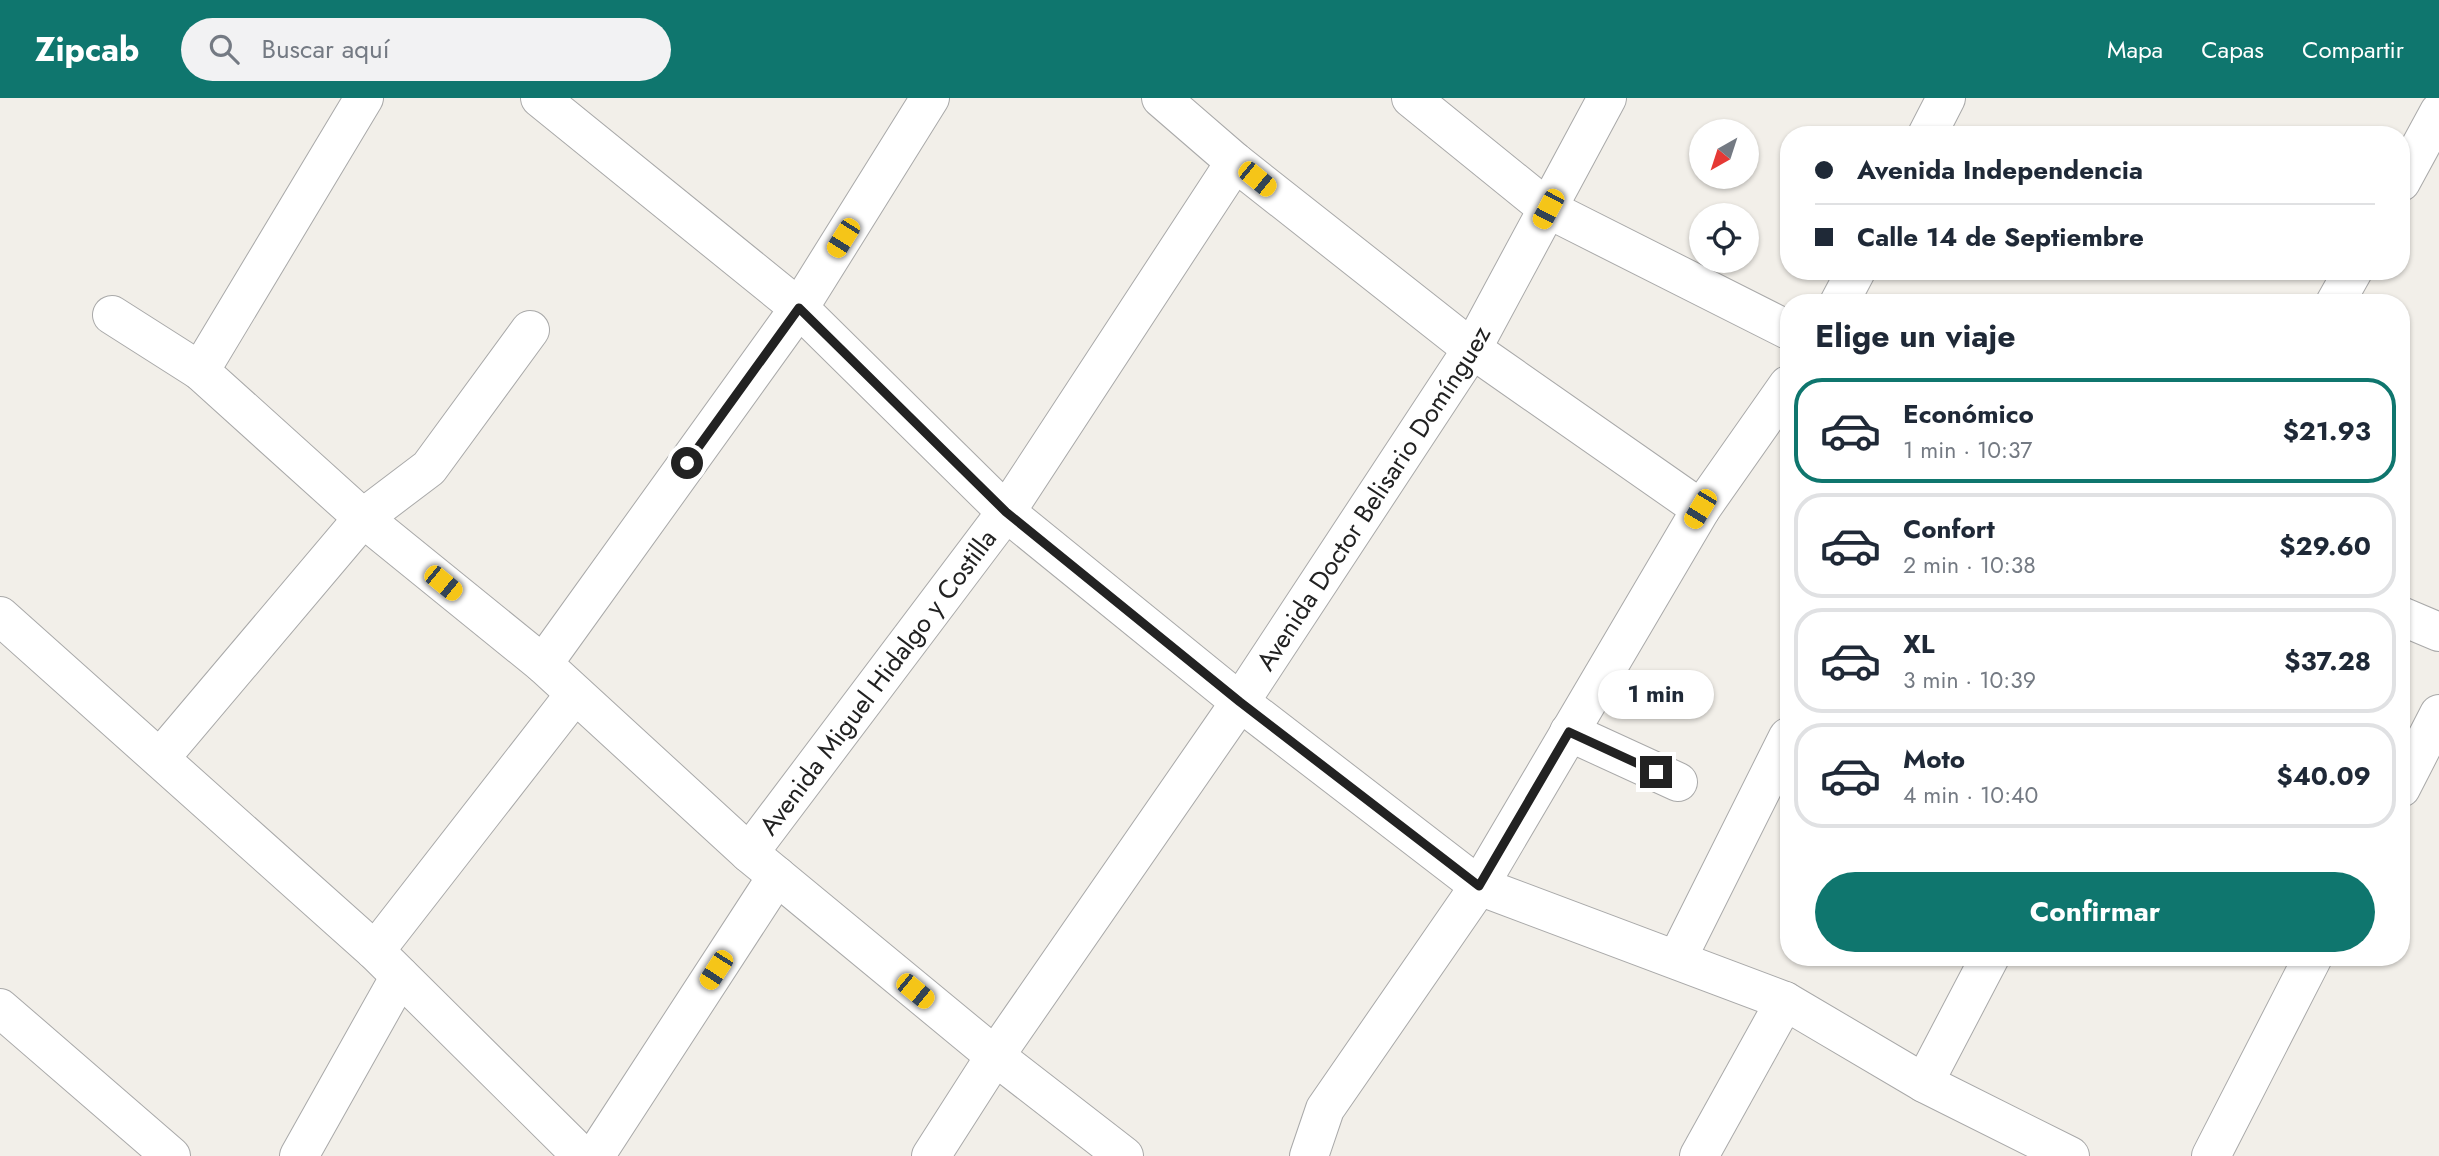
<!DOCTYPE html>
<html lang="es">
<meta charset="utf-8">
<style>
:root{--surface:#fff;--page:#f2f2f3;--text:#1f2937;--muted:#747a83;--line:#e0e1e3;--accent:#0f766e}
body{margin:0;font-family:Jost,sans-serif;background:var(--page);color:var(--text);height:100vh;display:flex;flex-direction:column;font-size:26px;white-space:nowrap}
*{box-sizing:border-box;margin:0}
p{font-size:23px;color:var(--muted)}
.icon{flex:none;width:38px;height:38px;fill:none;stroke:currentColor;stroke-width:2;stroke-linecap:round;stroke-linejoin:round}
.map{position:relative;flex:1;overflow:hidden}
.panel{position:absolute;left:1780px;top:196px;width:630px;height:672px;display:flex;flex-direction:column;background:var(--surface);border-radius:28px;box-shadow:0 2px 5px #0004}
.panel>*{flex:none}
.banner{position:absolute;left:1780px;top:28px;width:630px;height:154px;border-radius:28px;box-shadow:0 2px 5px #0004;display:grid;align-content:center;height:154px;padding:0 35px;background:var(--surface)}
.needle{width:46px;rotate:219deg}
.fabs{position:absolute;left:1689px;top:21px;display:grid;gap:14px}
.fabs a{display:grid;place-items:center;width:70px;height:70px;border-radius:50%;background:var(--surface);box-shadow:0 2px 5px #0004;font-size:35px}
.end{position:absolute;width:32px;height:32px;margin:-16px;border:9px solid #222;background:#fff;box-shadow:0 0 0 4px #fff}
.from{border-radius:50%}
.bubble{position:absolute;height:49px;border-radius:24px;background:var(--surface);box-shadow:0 2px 5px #0004;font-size:23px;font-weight:700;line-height:49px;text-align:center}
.car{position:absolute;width:21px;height:42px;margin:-21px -10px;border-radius:9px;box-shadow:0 0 5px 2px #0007;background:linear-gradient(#f5c518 24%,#345 0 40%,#f5c518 0 76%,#345 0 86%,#f5c518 0)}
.banner b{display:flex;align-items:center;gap:24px;height:66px;font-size:26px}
.banner b+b{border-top:2px solid var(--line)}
.banner i{width:18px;height:18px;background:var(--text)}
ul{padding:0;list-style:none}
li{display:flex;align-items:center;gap:21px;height:105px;margin:0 14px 10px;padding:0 21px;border:4px solid var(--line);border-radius:28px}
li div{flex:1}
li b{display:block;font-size:26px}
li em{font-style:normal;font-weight:700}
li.on{border-color:var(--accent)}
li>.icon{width:63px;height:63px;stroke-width:1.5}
h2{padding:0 35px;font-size:32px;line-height:84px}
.button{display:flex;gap:14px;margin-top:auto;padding:14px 35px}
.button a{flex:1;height:80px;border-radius:42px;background:var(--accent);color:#fff;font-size:28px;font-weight:700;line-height:80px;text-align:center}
header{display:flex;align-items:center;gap:42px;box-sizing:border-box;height:98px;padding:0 35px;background:var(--accent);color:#fff}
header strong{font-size:33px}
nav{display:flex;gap:38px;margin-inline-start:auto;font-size:24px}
.search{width:490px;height:63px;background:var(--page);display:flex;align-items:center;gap:18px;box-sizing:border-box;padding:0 24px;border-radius:38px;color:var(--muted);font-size:26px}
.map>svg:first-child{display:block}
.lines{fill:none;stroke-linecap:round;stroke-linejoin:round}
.street-casing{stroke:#a9a9a9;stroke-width:40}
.street{stroke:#fff;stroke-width:38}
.route{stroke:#222;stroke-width:9}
.labels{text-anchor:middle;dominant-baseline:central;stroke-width:6;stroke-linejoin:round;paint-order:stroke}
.street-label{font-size:26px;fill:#222;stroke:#fff}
</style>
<header>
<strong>Zipcab</strong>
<div class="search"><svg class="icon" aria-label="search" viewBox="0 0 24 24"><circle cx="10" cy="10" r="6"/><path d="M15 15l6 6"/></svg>Buscar aquí</div>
<nav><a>Mapa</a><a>Capas</a><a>Compartir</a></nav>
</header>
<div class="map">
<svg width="2439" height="1058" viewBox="0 0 2439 1058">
<rect width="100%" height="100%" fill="#f2efe9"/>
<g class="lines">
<defs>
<g id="street">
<polyline points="540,0 799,210 1006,414 1240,604 1479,788 1785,903 1924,985 2070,1058"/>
<polyline points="1161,0 1235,64 1472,251 1701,411"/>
<polyline points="1411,0 1548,111 1788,232"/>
<polyline points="1927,37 1946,0"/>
<polyline points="2401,84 2439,14"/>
<polyline points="1839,205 1856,173"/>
<polyline points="2335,205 2353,173"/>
<polyline points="112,217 200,273 363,420 543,566 749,755 995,958 1124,1058"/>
<polyline points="200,273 364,0"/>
<polyline points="0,518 375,853 582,1058"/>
<polyline points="2401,518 2439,534"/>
<polyline points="543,566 799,210 930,0"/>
<polyline points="1569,634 1678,684"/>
<polyline points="161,659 363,420 429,370 530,232"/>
<polyline points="2401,690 2439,616"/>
<path id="s1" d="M 749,755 L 1006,414 L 1235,64"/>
<polyline points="375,853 575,596"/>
<polyline points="1677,861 1788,639"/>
<polyline points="0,910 171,1058"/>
<polyline points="1924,985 1990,859"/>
<polyline points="299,1058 400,878"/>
<polyline points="595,1058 777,778"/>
<path id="s2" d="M 931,1058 L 995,958 L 1240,604 L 1472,251 L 1607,0"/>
<polyline points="1309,1058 1325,1011 1479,788 1701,411 1788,287"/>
<polyline points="1699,1058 1785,903"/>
<polyline points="2211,1058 2313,859"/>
</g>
</defs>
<use href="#street" class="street-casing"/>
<use href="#street" class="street"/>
</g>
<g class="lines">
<polyline class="route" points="687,365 799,210 1006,414 1240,604 1479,788 1569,634 1656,674"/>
</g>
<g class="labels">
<g class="street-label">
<text stroke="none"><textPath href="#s2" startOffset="793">Avenida Doctor Belisario Domínguez</textPath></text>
<text stroke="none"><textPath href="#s1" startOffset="214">Avenida Miguel Hidalgo y Costilla</textPath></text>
</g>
</g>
</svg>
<div class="fabs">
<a><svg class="needle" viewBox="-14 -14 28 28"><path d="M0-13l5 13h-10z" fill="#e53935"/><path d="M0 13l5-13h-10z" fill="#747a83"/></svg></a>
<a><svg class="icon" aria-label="locate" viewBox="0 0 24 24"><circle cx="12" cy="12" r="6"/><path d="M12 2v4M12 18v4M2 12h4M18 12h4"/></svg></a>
</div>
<i class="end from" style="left:687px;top:365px"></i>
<i class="end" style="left:1656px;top:674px"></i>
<div class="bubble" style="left:1598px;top:572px;width:116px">1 min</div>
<i class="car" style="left:1257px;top:81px;rotate:129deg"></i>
<i class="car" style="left:1548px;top:111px;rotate:208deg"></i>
<i class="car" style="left:843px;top:140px;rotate:212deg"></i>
<i class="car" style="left:1700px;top:411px;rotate:211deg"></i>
<i class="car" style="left:443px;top:485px;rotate:129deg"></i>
<i class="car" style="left:716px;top:872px;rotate:213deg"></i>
<i class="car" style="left:915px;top:893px;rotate:129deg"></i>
<div class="banner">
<b><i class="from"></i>Avenida Independencia</b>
<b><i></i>Calle 14 de Septiembre</b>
</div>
<section class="panel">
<h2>Elige un viaje</h2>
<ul>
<li class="on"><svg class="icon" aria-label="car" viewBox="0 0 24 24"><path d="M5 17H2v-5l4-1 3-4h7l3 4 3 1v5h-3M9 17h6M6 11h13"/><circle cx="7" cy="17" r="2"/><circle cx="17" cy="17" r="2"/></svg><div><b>Económico</b><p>1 min · 10:37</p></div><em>$21.93</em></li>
<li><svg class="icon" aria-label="car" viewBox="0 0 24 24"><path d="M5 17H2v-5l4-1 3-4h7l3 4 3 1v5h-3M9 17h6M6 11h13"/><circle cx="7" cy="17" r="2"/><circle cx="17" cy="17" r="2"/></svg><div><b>Confort</b><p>2 min · 10:38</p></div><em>$29.60</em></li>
<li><svg class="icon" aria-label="car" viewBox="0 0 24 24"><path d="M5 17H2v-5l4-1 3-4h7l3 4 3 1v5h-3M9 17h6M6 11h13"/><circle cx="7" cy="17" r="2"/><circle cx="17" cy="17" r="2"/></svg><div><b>XL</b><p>3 min · 10:39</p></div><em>$37.28</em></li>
<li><svg class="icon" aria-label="car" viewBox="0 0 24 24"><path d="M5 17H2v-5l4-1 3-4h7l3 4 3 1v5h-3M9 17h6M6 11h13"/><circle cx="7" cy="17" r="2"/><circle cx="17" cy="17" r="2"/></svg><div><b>Moto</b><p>4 min · 10:40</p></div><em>$40.09</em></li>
</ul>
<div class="button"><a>Confirmar</a></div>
</section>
</div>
